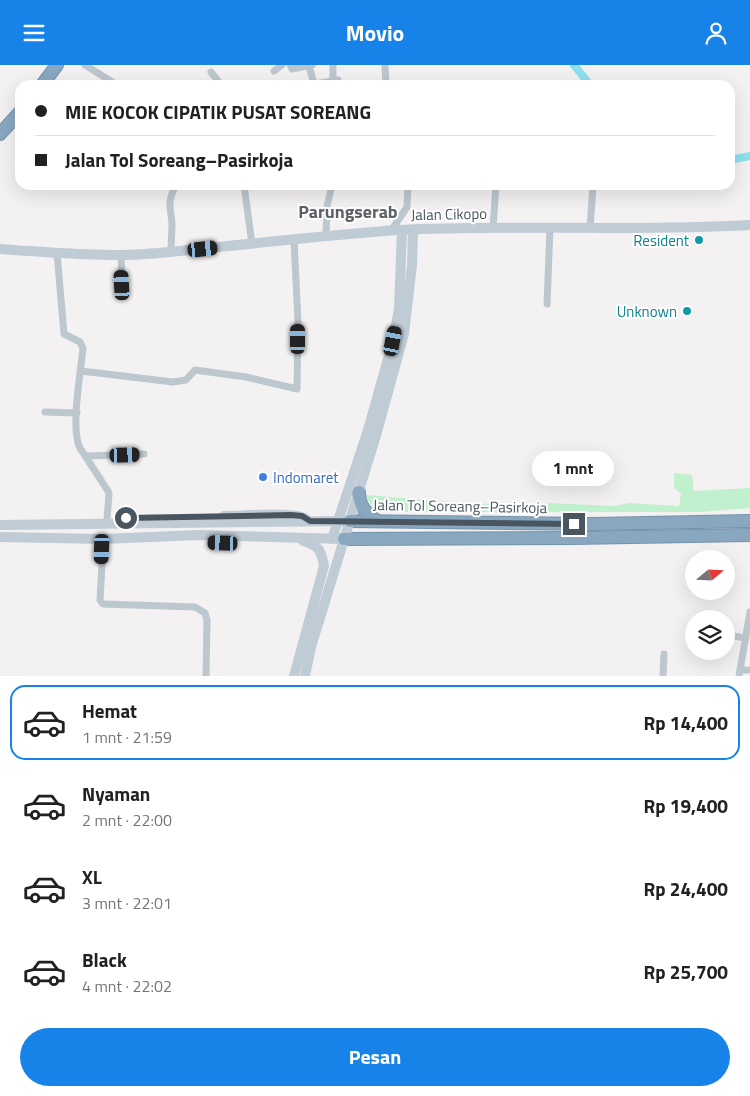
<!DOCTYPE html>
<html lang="id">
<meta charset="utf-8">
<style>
:root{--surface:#fff;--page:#f2f2f2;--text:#202124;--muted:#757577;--line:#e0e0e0;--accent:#1782e8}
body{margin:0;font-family:"Titillium Web",sans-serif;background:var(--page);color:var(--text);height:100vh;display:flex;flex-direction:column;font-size:19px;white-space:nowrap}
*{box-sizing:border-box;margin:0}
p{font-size:16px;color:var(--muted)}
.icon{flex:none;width:28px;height:28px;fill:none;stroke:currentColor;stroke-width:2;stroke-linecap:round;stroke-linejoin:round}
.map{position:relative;height:611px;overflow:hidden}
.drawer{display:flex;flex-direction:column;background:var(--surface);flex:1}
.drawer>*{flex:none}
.top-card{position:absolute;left:15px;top:15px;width:720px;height:110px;border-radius:15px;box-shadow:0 5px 20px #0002;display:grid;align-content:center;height:110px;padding:0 20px;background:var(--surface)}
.needle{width:32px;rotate:71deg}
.buttons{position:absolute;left:685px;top:485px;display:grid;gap:10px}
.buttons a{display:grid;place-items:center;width:50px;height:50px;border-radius:50%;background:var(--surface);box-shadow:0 5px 20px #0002;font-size:25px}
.end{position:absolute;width:22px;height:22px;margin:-11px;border:6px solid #49565f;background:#fff;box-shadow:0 0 0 2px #fff}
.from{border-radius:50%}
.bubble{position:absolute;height:35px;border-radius:18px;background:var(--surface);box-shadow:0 5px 20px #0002;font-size:16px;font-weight:700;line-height:35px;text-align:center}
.car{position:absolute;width:15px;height:30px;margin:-15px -8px;border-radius:6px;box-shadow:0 0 4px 1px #0007;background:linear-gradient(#222 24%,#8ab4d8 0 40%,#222 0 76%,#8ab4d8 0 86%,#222 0)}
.top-card b{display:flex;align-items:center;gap:18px;height:48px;font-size:19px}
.top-card b+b{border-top:1px solid var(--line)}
.top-card i{width:12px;height:12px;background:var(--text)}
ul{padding:9px 0 0;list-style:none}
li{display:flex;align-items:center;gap:15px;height:75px;margin:0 10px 8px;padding:0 10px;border:2px solid transparent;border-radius:15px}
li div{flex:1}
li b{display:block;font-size:19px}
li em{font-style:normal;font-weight:700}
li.current{border-color:var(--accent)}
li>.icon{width:45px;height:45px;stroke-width:1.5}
.primary-button{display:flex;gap:10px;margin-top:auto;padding:10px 20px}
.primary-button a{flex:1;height:58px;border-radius:30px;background:var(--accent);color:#fff;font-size:20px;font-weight:700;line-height:58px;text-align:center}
header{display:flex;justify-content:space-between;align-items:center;height:65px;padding:0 20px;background:var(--accent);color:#fff;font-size:22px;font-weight:700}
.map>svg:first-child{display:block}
.green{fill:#c1f0cf}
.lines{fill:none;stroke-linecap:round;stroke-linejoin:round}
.canal{stroke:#8de1ee;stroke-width:8}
.highway-casing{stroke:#7493ac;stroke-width:14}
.street{stroke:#bdc7ce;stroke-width:7}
.secondary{stroke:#bfcbd5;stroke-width:10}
.highway{stroke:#89a8c0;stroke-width:12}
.route{stroke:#49565f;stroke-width:6}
.culture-dot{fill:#0f9aa8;stroke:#fff;stroke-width:2}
.shop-dot{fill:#3f7fe0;stroke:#fff;stroke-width:2}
.labels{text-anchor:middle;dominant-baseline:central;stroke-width:4;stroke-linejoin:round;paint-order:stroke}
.street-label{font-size:15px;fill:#49565f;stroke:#fff}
.culture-label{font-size:15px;fill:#0d838f;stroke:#fff;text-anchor:end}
.shop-label{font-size:15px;fill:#366cbe;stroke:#fff;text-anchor:start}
.quarter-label{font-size:18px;font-weight:bold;fill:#5e6266;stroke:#fff}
</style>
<header><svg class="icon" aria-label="menu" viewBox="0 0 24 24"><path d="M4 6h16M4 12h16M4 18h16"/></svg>Movio<svg class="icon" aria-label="person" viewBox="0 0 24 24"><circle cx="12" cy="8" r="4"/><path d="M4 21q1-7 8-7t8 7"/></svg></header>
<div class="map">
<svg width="750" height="611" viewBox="0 0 750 611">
<rect width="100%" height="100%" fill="#f4f1f2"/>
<path class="green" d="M 674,408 L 692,410 L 694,426 L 750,423 L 750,443 L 701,447 L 387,447 C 375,444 371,442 366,430 L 453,437 L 548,442 L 548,438 L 614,441 L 629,438 L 679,441 L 681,429 L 674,423 Z"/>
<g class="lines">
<g class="canal">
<polyline points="574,0 590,20"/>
<polyline points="730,95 750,91"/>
</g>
<defs>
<g id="highway">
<polyline points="42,20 57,0"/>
<polyline points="0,69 20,47"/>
<path d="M 359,427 C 359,441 366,448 377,456"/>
<polyline points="350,456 594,459 750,456"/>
<polyline points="344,474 573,473 750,470"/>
</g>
</defs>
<use href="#highway" class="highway-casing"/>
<g class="street">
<polyline points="85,0 117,20"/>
<polyline points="290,0 292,4 312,0"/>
<polyline points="333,0 333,15"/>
<polyline points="385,0 386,20"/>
<polyline points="309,1 314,19 338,15 339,20"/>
<polyline points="274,6 282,0"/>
<polyline points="211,7 221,20"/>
<polyline points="349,20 352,20"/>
<polyline points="244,120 252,179"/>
<polyline points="493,163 496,120"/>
<polyline points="590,164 593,120"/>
<polyline points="391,166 407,142 408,120"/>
<polyline points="326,171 327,141 332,120"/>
<path d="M 171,187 C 171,178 172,168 172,159 C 171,144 167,139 174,124"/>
<path d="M 57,188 L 64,269 L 80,277 L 83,283 C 81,306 70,364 80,383 L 108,426 L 109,429 L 107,454"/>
<polyline points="121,190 122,220"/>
<polyline points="547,239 550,163"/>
<polyline points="81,306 173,317 186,315 195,305 246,312 297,324 298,257 294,175"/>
<polyline points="45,347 77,348"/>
<polyline points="86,391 144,389"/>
<polyline points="103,481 100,535 103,539 195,542 205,548 207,555 206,611"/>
<polyline points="726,570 746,573"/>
<polyline points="740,605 750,605"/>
<polyline points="663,611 664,589"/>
<polyline points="739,611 750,547"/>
</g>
<g class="secondary">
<path d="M 0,184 C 40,187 80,190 121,190 C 153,190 186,185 218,182 C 278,176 339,169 399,165 C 516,159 633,167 750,160"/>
<path d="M 224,451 C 242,451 293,446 306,454"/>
<polyline points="0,460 350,456"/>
<polyline points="0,472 103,474 198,470 344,474"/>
<polyline points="332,474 368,365 393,276 399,244 402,165"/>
<path d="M 294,611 L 324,501 C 321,484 319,481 303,476"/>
<polyline points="305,611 311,582 377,367 404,269 412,200 413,165"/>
</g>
<use href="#highway" class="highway"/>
</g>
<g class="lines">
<polyline class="route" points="126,453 291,450 302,451 310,456 574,459"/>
</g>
<g class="culture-dot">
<circle cx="699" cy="175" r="5"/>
<circle cx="687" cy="246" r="5"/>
</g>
<circle class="shop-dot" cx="263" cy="412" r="5"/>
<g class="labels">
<g class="street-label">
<text transform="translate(449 149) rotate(-1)">Jalan Cikopo</text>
<text transform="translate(460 441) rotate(1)">Jalan Tol Soreang–Pasirkoja</text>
</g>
<g class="culture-label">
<text x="689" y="175">Resident</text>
<text x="677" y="246">Unknown</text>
</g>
<g class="shop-label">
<text x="273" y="412">Indomaret</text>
</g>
<g class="quarter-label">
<text x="348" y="146">Parungserab</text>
</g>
</g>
</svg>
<div class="buttons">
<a><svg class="needle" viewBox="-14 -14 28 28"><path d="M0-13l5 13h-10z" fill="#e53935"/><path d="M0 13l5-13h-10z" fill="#757577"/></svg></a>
<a><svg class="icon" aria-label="layers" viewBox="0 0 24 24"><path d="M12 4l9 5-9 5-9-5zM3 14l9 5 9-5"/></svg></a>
</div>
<i class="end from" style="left:126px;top:453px"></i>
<i class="end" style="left:574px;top:459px"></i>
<div class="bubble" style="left:532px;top:386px;width:82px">1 mnt</div>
<i class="car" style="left:203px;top:184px;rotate:84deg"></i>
<i class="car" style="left:122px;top:220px;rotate:357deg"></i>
<i class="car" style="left:298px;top:274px;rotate:0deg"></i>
<i class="car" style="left:393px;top:276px;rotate:11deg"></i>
<i class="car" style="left:125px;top:390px;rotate:88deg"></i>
<i class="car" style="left:223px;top:478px;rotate:272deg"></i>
<i class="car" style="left:102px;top:484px;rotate:182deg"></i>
<div class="top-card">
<b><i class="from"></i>MIE KOCOK CIPATIK PUSAT SOREANG</b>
<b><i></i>Jalan Tol Soreang–Pasirkoja</b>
</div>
</div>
<section class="drawer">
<ul>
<li class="current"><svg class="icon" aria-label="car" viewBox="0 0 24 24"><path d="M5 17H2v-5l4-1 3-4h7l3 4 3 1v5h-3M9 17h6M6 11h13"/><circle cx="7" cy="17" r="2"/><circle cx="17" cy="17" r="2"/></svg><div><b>Hemat</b><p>1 mnt · 21:59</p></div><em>Rp 14,400</em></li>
<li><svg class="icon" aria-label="car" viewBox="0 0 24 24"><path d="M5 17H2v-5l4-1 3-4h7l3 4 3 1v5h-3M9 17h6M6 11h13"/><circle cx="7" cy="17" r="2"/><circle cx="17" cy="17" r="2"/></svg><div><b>Nyaman</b><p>2 mnt · 22:00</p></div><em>Rp 19,400</em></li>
<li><svg class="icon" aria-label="car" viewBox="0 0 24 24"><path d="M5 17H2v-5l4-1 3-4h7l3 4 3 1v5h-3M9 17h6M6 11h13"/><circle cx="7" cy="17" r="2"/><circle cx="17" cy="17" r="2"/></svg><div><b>XL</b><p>3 mnt · 22:01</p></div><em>Rp 24,400</em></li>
<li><svg class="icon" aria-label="car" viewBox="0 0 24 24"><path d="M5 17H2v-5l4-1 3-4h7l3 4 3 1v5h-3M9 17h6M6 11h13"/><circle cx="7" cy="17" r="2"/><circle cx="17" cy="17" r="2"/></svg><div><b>Black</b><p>4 mnt · 22:02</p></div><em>Rp 25,700</em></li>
</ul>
<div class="primary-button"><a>Pesan</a></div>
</section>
